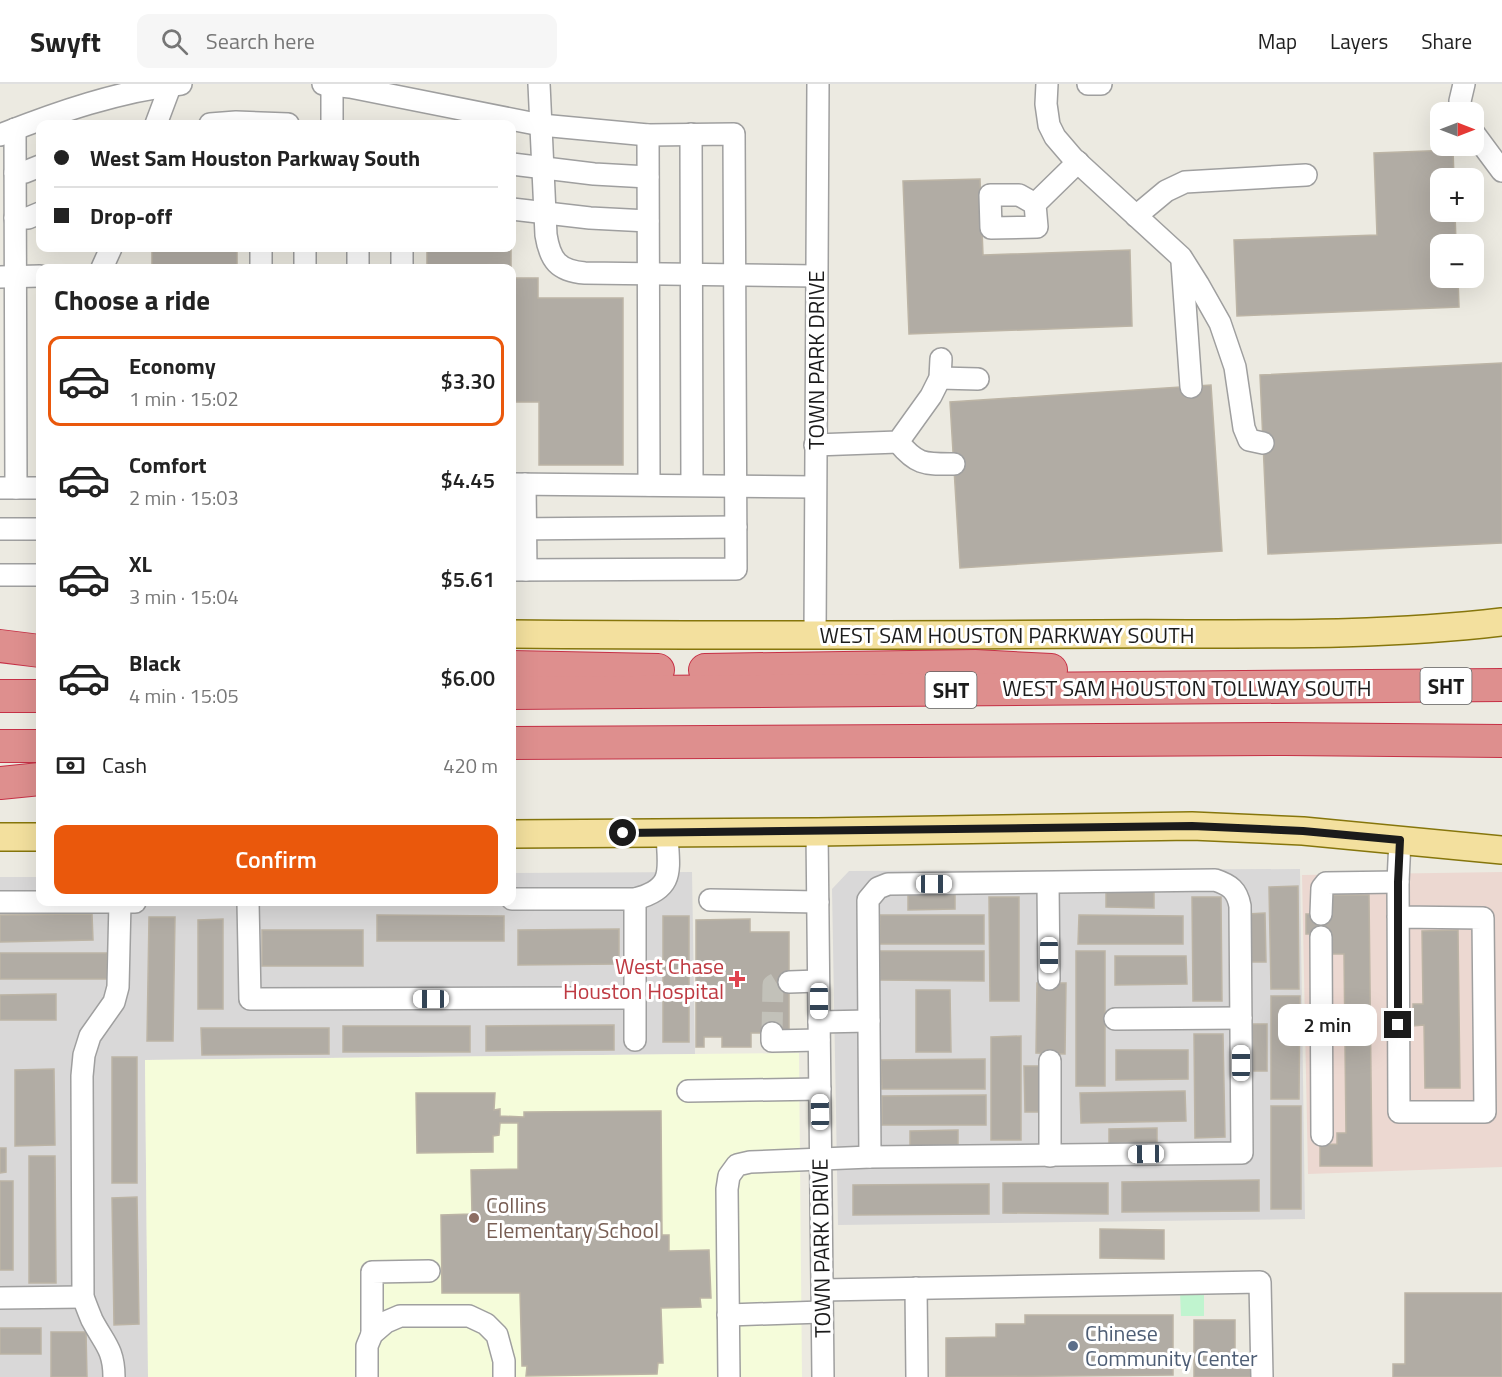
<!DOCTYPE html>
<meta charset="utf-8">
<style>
:root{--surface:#fff;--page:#f6f6f6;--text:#222;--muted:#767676;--line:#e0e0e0;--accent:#ea580c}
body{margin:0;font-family:"Titillium Web",sans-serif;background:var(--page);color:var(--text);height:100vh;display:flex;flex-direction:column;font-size:22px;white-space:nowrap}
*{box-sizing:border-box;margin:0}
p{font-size:20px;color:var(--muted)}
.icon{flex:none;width:33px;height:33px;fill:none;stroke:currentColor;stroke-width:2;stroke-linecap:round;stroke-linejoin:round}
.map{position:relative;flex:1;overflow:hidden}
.panel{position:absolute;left:36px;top:180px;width:480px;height:642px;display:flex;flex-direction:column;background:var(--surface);border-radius:12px;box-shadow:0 6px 24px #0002}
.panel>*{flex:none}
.banner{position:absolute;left:36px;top:36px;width:480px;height:132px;border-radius:12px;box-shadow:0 6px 24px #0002;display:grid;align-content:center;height:132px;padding:0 18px;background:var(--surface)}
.needle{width:39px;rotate:90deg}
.buttons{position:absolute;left:1430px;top:18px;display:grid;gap:12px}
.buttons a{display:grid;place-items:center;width:54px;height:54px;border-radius:12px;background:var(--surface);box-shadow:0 6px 24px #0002;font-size:30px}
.end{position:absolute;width:27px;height:27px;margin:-14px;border:8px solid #1b1b1b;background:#fff;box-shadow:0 0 0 3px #fff}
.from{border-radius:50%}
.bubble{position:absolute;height:42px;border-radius:12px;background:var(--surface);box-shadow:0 6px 24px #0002;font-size:20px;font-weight:600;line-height:42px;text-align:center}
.car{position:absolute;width:18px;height:36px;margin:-18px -9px;border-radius:8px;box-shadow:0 0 4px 2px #0007;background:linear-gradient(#fff 24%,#345 0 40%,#fff 0 76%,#345 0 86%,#fff 0)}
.banner b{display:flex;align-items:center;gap:21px;height:57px;font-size:22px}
.banner b+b{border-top:2px solid var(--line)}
.banner i{width:15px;height:15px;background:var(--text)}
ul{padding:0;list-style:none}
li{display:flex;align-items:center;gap:18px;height:90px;margin:0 12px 9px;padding:0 6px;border:3px solid transparent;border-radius:12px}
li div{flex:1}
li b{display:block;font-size:22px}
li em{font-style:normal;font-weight:600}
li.active{border-color:var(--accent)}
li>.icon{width:54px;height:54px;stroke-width:1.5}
h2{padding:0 18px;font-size:27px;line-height:72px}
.pay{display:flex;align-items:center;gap:15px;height:66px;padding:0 18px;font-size:22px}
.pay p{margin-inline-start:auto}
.cta{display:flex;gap:12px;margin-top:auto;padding:12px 18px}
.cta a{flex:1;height:69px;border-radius:12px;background:var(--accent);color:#fff;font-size:24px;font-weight:600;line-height:69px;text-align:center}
header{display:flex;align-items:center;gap:36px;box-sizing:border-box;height:84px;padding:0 30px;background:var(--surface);border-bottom:2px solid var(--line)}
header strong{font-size:28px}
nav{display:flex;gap:33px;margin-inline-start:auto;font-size:21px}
.search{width:420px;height:54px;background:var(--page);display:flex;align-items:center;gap:15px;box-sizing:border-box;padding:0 21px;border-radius:12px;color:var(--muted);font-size:22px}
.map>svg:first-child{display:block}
.residential{fill:#d9d8d8}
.commercial{fill:#ecd8d1}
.education{fill:#f5fcda}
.park{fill:#c0f4cf}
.building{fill:#b1aca4;stroke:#bcb4a5;stroke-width:1.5}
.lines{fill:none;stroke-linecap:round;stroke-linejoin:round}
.minor-tunnel{stroke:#c2c1b9;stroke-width:21;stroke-dasharray:21 10;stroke-linecap:butt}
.minor-casing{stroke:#9f9f9f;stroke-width:24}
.major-casing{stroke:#86760c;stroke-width:30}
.highway-casing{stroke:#c63146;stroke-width:34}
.minor{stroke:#fff;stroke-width:21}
.major{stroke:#f3e09e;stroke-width:27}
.highway{stroke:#de8f8e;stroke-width:32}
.route{stroke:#1b1b1b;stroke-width:8}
.health-dot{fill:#e0444e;stroke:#fff;stroke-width:2}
.education-dot{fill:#8d6e63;stroke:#fff;stroke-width:2}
.service-dot{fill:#5c6f8a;stroke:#fff;stroke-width:2}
.labels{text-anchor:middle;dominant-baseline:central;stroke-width:6;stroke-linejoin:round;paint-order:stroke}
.shield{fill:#fff;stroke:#5f5f5f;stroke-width:1.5}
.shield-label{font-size:21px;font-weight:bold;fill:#1b1b1b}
.street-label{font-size:22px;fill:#1b1b1b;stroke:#fff}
.health-label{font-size:22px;fill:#be3a42;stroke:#fff;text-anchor:end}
.education-label{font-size:22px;fill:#785e54;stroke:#fff;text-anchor:start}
.service-label{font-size:22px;fill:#4e5e75;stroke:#fff;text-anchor:start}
</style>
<header>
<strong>Swyft</strong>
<div class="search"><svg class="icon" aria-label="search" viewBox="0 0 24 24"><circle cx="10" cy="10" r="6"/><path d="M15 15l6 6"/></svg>Search here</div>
<nav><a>Map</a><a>Layers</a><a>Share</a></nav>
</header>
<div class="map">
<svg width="1502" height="1293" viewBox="0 0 1502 1293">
<rect width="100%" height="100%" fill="#eceae1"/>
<g class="residential">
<polygon points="1300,785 1305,1135 838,1141 832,805 849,787"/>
<polygon points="692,788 695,970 145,976 148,1293 0,1293 0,793 40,793 40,818 512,818 512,789"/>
</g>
<polygon class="commercial" points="1502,788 1502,1083 1308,1090 1302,791"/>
<polygon class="education" points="799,969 802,1293 148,1293 145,976"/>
<polygon class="park" points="1204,1207 1204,1232 1181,1232 1180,1208"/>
<g class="building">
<polygon points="1453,66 1454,94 1440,94 1440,128 1455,128 1456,160 1440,160 1440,194 1458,194 1459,223 1237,232 1234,156 1377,151 1374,69"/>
<polygon points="980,95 983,171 1130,166 1132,242 909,250 903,97"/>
<rect x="152" y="164" width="85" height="20"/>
<rect x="427" y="164" width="84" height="20"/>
<polygon points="512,194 538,194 538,214 623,214 623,381 539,381 539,318 512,318"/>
<polygon points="1502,279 1502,459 1268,470 1260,291"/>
<polygon points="1211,301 1222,467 960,484 950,318"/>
<polygon points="1298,802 1299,905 1271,905 1269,803"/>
<polygon points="1106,805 1154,806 1154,824 1106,823"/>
<polygon points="955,807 955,825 908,826 908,808"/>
<polygon points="1331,811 1369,811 1372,1082 1320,1082 1320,1061 1337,1060 1337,1049 1346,1049 1344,870 1332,870 1332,850 1306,850 1306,830 1331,830"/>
<polygon points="989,813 1019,813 1019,917 990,917"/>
<polygon points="1192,813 1221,813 1222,917 1193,917"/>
<polygon points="1265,829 1266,878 1247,878 1247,830"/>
<polygon points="92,830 93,856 0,858 0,831"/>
<polygon points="377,831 504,832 504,857 377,857"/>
<rect x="880" y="831" width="104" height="29"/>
<polygon points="1079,831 1183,832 1183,860 1078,860"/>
<rect x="663" y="832" width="26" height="126"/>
<polygon points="149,833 175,833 173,957 147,957"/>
<polygon points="223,835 223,925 198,925 198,836"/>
<polygon points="750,835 750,848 789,848 789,949 751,949 751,963 722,963 722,953 704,953 704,963 696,963 696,836"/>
<polygon points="619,845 619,880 518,881 518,846"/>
<rect x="262" y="846" width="101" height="36"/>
<polygon points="1458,846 1460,1004 1425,1004 1424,941 1413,942 1413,920 1423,920 1422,847"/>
<polygon points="880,867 984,867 984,897 880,896"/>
<rect x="1076" y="867" width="29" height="135"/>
<rect x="0" y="869" width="107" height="26"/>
<polygon points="1115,872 1186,872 1187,900 1115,901"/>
<polygon points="1037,899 1066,899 1065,970 1036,969"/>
<polygon points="916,906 950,906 951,968 916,968"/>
<polygon points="56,910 56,936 0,936 0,911"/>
<polygon points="1271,912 1300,912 1299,1015 1271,1015"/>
<polygon points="1248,940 1267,940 1267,987 1249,987"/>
<polygon points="614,941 614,966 486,967 486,942"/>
<rect x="343" y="942" width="127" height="26"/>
<polygon points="201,944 329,944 329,970 202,971"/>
<polygon points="1194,950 1223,950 1225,1053 1195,1054"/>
<polygon points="1021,952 1021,1056 991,1056 991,953"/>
<polygon points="1116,966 1188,966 1188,995 1116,996"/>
<rect x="112" y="973" width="25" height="126"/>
<polygon points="985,975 985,1005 882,1005 881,976"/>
<polygon points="1024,982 1042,982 1044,1028 1025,1028"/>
<polygon points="54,985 55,1061 15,1062 15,986"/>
<polygon points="1185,1007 1186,1037 1081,1039 1080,1009"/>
<polygon points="416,1009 495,1009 494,1026 500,1025 500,1032 524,1033 524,1028 661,1027 662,1151 669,1151 669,1167 709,1166 711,1214 700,1214 701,1223 661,1224 663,1279 658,1279 657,1290 526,1292 527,1282 522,1282 520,1209 442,1209 441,1131 472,1130 471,1086 518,1085 518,1039 500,1039 499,1051 493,1052 493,1068 417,1069"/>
<polygon points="986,1011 986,1041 882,1041 882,1012"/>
<rect x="1271" y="1022" width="30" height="103"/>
<polygon points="1157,1044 1157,1062 1109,1063 1109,1045"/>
<polygon points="958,1046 958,1064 910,1065 910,1047"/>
<polygon points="0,1064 6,1064 6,1088 0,1089"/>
<polygon points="29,1072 55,1072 56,1199 29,1199"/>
<polygon points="1259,1096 1259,1127 1122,1128 1122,1098"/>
<rect x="0" y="1097" width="13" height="89"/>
<polygon points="1003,1099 1108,1099 1108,1130 1003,1129"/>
<polygon points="989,1100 989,1130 853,1131 853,1101"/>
<polygon points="137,1113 139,1240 114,1241 112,1114"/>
<polygon points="1100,1145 1164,1146 1164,1175 1100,1174"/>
<polygon points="1405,1209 1502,1209 1502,1293 1393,1293 1393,1280 1405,1280"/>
<polygon points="1025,1231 1173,1231 1173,1291 946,1293 946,1254 996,1253 996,1240 1025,1240"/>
<polygon points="1194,1236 1235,1236 1235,1276 1253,1276 1253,1293 1194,1293"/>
<rect x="0" y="1244" width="41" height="26"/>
<polygon points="51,1248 86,1248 87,1293 51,1293"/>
</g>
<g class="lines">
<polyline class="minor-tunnel" points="772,949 773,901 778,898 789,898"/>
<defs>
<g id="minor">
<polyline points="323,0 350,3 541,41 648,51 734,50 736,485 512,486"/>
<path d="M 539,0 L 546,151 C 550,176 558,187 585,189 L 816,192"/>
<polyline points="1047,0 1046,20 1049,41 1055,53 1073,74 1181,173 1198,200 1220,239 1235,283 1244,344 1249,356 1263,359"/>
<polyline points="1088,0 1101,0"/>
<polyline points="1462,28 1460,17 1464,0"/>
<polyline points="156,40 171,0"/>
<polyline points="210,40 236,38 288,40"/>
<polyline points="332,40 332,0"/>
<polyline points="15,45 16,404"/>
<polyline points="1473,48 1502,87"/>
<polyline points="691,50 692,401"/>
<path d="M 0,51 C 58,28 119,7 181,0"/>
<polyline points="648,51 649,401"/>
<polyline points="512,80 594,90 648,93"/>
<polyline points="15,89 25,88 40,82"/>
<polyline points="1035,120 1019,111 990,111 991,144 1037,143 1035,120 1078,78"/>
<polyline points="512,125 590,134 648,137"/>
<polyline points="1136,132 1166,107 1185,98 1306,91"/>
<polyline points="15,134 28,134 40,129"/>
<polyline points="261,164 261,184"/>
<polyline points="305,164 305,184"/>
<polyline points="358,164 358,184"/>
<polyline points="402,164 402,184"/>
<polyline points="1182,178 1191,303"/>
<polyline points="102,184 111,164"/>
<polyline points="0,193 40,192"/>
<polyline points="940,294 978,295"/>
<path d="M 898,358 C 917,381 924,380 954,380"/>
<polyline points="815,361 898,358 931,312 940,294 941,275"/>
<polyline points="512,400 815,403"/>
<polyline points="525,400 526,486"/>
<polyline points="0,404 40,404"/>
<polyline points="0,445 40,445"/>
<polyline points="512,445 736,443"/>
<polyline points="0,491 40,491"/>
<polyline points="815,552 818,0"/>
<polyline points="817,748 823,1293"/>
<path d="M 1215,796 C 1230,801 1237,806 1240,822 L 1242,1069 L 870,1073 L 868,816 L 878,804 L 888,800 Z"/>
<polyline points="1048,799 1049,895"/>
<path d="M 512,815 L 635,815 C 677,804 668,784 667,749"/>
<polyline points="635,815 635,956"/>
<polyline points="710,816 818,818"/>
<polyline points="0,818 135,818"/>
<polyline points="248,818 250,915 635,914"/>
<polyline points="1321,830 1322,804 1326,799 1398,798"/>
<polyline points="1398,833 1483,834 1485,1028 1399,1028 1398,798 1400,756"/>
<polyline points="1321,853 1322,1051"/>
<polyline points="789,898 818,897"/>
<polyline points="1115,935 1241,934"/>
<polyline points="819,938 869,937"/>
<polyline points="772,949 772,957 819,956"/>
<polyline points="1050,977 1050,1072"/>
<polyline points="688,1007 820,1005"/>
<polyline points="916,1204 917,1293"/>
<polyline points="822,1206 1260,1198 1262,1293"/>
<polyline points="0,1214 83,1213"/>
<polyline points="728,1231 822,1228"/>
<polyline points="372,1250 372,1188 429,1187"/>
<path d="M 114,1293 C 114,1265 104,1259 92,1236 C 89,1229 86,1221 83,1213 L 82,992 L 84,971 L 90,952 L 114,918 L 118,903 L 120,818"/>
<polyline points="367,1293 367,1262 372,1250 386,1238 400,1232 469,1232 486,1240 497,1251 504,1277 504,1293"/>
<polyline points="729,1293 727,1105 729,1092 737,1081 750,1078 870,1073"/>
</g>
<g id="major">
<path d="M 512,550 C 707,552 903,551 1099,550 C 1233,549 1369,554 1502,538"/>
<polyline points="512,750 817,748 1192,742 1303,747 1502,766"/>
<polyline points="0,753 40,753"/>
</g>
<g id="highway">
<polyline points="0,562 40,567"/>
<polyline points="512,583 658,586"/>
<polyline points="705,586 975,582 1051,586"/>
<polyline points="512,609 1502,601"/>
<polyline points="0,612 40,612"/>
<polyline points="512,659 1285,655 1502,657"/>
<polyline points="0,662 40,662"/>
<polyline points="0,699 40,695"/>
</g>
</defs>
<use href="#minor" class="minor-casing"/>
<use href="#major" class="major-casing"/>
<use href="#highway" class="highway-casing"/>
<use href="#minor" class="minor"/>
<use href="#major" class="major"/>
<use href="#highway" class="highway"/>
</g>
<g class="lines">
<polyline class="route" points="623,749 1192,742 1303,747 1400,756 1398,798 1398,941"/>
</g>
<path class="health-dot" d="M734 886h6v6h6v6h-6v6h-6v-6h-6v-6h6z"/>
<circle class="education-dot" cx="474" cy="1134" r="6"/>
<circle class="service-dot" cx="1073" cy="1262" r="6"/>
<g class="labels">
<g class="shield">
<rect x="1420.5" y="584" width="51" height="36" rx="4.5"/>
<rect x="925.5" y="588" width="51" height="36" rx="4.5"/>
</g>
<g class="shield-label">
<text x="1446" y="602">SHT</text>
<text x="951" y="606">SHT</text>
</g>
<g class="street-label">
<text transform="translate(816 276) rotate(-90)">TOWN PARK DRIVE</text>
<text x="1007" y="551">WEST SAM HOUSTON PARKWAY SOUTH</text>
<text x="1187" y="604">WEST SAM HOUSTON TOLLWAY SOUTH</text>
<text transform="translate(821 1164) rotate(-91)">TOWN PARK DRIVE</text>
</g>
<g class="health-label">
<text x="724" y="882">West Chase<tspan x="724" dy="25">Houston Hospital</tspan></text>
</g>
<g class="education-label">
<text x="486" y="1121">Collins<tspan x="486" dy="25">Elementary School</tspan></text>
</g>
<g class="service-label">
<text x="1085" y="1249">Chinese<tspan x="1085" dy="25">Community Center</tspan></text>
</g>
</g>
</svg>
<div class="buttons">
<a><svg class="needle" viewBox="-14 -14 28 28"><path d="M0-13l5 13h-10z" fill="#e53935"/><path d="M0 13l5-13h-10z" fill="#767676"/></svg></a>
<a>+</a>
<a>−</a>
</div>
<i class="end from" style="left:623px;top:749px"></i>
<i class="end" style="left:1398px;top:941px"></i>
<div class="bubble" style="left:1278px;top:920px;width:99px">2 min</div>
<i class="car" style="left:934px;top:800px;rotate:90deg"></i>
<i class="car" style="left:1049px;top:871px;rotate:180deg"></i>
<i class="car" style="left:431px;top:915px;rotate:270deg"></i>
<i class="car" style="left:819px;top:917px;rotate:180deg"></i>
<i class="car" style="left:1241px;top:979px;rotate:0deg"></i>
<i class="car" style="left:820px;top:1028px;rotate:359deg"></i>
<i class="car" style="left:1146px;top:1070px;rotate:269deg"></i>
<div class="banner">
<b><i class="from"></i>West Sam Houston Parkway South</b>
<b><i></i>Drop-off</b>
</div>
<section class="panel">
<h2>Choose a ride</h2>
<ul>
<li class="active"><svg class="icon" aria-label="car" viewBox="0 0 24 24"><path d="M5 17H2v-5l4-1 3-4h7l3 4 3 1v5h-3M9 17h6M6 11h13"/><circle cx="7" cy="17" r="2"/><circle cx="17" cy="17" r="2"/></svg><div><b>Economy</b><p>1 min · 15:02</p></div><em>$3.30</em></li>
<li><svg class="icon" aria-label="car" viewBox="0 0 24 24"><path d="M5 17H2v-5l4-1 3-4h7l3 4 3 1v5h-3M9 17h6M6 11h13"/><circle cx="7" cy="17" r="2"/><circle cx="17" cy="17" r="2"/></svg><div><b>Comfort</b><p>2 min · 15:03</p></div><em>$4.45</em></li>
<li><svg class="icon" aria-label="car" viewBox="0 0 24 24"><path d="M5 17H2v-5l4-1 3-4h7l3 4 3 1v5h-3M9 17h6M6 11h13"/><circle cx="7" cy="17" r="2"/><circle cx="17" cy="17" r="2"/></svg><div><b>XL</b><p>3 min · 15:04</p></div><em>$5.61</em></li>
<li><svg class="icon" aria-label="car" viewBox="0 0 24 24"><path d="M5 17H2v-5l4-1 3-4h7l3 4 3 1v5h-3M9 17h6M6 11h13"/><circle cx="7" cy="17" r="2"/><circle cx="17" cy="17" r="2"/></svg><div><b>Black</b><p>4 min · 15:05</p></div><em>$6.00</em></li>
</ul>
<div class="pay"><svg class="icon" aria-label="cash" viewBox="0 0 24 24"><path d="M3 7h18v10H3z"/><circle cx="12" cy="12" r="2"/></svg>Cash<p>420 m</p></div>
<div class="cta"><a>Confirm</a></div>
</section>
</div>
